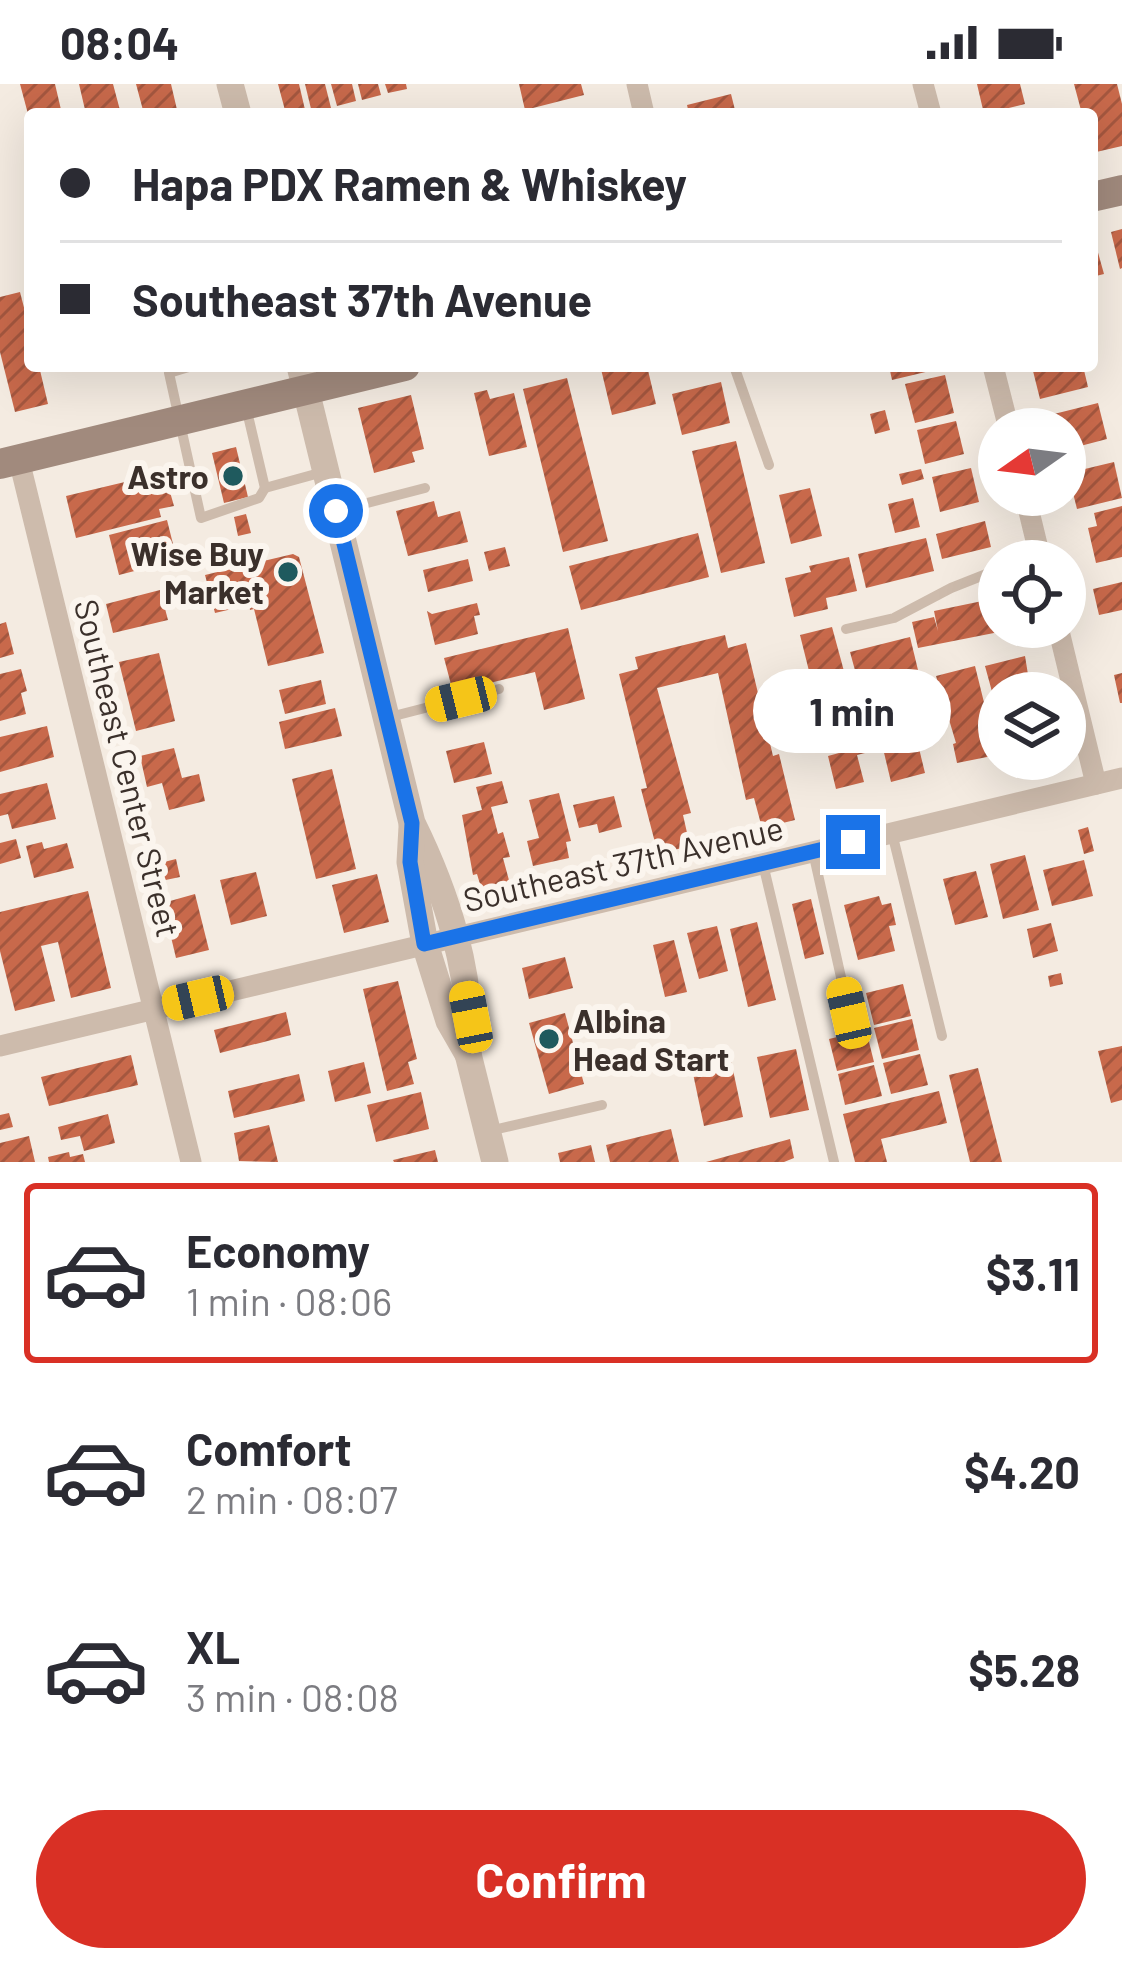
<!DOCTYPE html>
<meta charset="utf-8">
<style>
:root{--surface:#fff;--page:#f2f2f3;--text:#2b2b33;--muted:#7c7c81;--line:#e1e1e2;--accent:#d93025}
body{margin:0;font-family:Barlow,sans-serif;background:var(--page);color:var(--text);height:100vh;display:flex;flex-direction:column;font-size:45px;white-space:nowrap}
*{box-sizing:border-box;margin:0}
p{font-size:39px;color:var(--muted)}
.icon{flex:none;width:66px;height:66px;fill:none;stroke:currentColor;stroke-width:2;stroke-linecap:round;stroke-linejoin:round}
.map{position:relative;height:1078px;overflow:hidden}
.sheet{display:flex;flex-direction:column;background:var(--surface);flex:1}
.sheet>*{flex:none}
.guide{position:absolute;left:24px;top:24px;width:1074px;height:264px;border-radius:12px;box-shadow:0 12px 48px #0002;display:grid;align-content:center;height:264px;padding:0 36px;background:var(--surface)}
.needle{width:78px;rotate:256deg}
.tools{position:absolute;left:978px;top:324px;display:grid;gap:24px}
.tools a{display:grid;place-items:center;width:108px;height:108px;border-radius:50%;background:var(--surface);box-shadow:0 12px 48px #0002;font-size:60px}
.end{position:absolute;width:54px;height:54px;margin:-27px;border:15px solid #1a73e8;background:#fff;box-shadow:0 0 0 6px #fff}
.from{border-radius:50%}
.bubble{position:absolute;height:84px;border-radius:42px;background:var(--surface);box-shadow:0 12px 48px #0002;font-size:39px;font-weight:700;line-height:84px;text-align:center}
.car{position:absolute;width:36px;height:72px;margin:-36px -18px;border-radius:15px;box-shadow:0 0 9px 3px #0007;background:linear-gradient(#f5c518 24%,#345 0 40%,#f5c518 0 76%,#345 0 86%,#f5c518 0)}
.guide b{display:flex;align-items:center;gap:42px;height:114px;font-size:45px}
.guide b+b{border-top:3px solid var(--line)}
.guide i{width:30px;height:30px;background:var(--text)}
ul{padding:21px 0 0;list-style:none}
li{display:flex;align-items:center;gap:36px;height:180px;margin:0 24px 18px;padding:0 12px;border:6px solid transparent;border-radius:12px}
li div{flex:1}
li b{display:block;font-size:45px}
li em{font-style:normal;font-weight:700}
li.current{border-color:var(--accent)}
li>.icon{width:108px;height:108px;stroke-width:1.5}
.cta{display:flex;gap:24px;margin-top:auto;padding:24px 36px}
.cta a{flex:1;height:138px;border-radius:72px;background:var(--accent);color:#fff;font-size:48px;font-weight:700;line-height:138px;text-align:center}
.status{display:flex;justify-content:space-between;align-items:center;height:84px;padding:0 60px;background:var(--surface);direction:ltr}
.status svg{height:33px;fill:currentColor}
.map>svg:first-child{display:block}
.building{fill:url(#building-hatch)}
.lines{fill:none;stroke-linecap:round;stroke-linejoin:round}
.service{stroke:#cdbbac;stroke-width:10}
.minor{stroke:#cdbbac;stroke-width:21}
.tertiary{stroke:#cdbbac;stroke-width:27}
.secondary{stroke:#a18a7d;stroke-width:30}
.route{stroke:#1a73e8;stroke-width:15}
.poi-dot{fill:#1f5a5e;stroke:#fbf5ee;stroke-width:4.5}
.labels{text-anchor:middle;dominant-baseline:central;stroke-width:12;stroke-linejoin:round;paint-order:stroke}
.poi-label{font-size:33px;font-weight:bold;fill:#3b302b;stroke:#fbf5ee;text-anchor:end}
.street-label{font-size:33px;fill:#3b302b;stroke:#fbf5ee}
</style>
<div class="status"><b>08:04</b><svg viewBox="0 0 49 12"><path d="M0 12V9h3v3zM5 12V6h3v6zM10 12V3h3v9zM15 12V0h3v12zM26 1h20v11H26zM47 4h2v5h-2z"/></svg></div>
<div class="map">
<svg width="1122" height="1078" viewBox="0 0 1122 1078">
<defs>
<pattern id="building-hatch" width="6" height="6" patternUnits="userSpaceOnUse" patternTransform="scale(3)"><rect width="6" height="6" fill="#c8694b"/><path d="M-1 1l2-2M0 6l6-6M5 7l2-2" fill="none" stroke="#a4573f"/></pattern>
</defs>
<rect width="100%" height="100%" fill="#f4ebe1"/>
<g class="building">
<polygon points="20,0 55,0 62,30 28,30"/>
<polygon points="79,0 113,0 121,30 86,30"/>
<polygon points="136,0 171,0 178,30 144,30"/>
<polygon points="278,0 299,0 306,30 286,30"/>
<polygon points="305,0 325,0 331,24 312,29"/>
<polygon points="331,0 352,0 356,17 337,22"/>
<polygon points="358,0 378,0 381,11 362,16"/>
<polygon points="385,0 406,0 407,5 388,9"/>
<polygon points="519,0 581,0 584,11 525,26"/>
<polygon points="977,0 1020,0 1025,20 984,30"/>
<polygon points="1074,0 1117,0 1122,20 1122,62 1092,69 1092,30 1082,30"/>
<polygon points="731,10 736,30 689,30 687,21"/>
<polygon points="1122,145 1122,184 1120,185 1111,148"/>
<polygon points="1092,147 1104,190 1092,193"/>
<polygon points="20,208 30,247 30,282 39,282 48,320 15,328 0,268 0,213"/>
<polygon points="611,282 647,282 656,320 612,331 601,285"/>
<polygon points="889,282 933,282 934,286 892,296"/>
<polygon points="1083,282 1088,303 1040,315 1032,283"/>
<polygon points="945,291 954,329 915,339 905,300"/>
<polygon points="567,294 608,457 563,468 523,305"/>
<polygon points="721,298 730,339 682,351 672,310"/>
<polygon points="487,306 490,315 514,309 527,363 489,372 474,309"/>
<polygon points="411,311 424,365 412,368 415,378 374,389 358,324"/>
<polygon points="1098,319 1107,355 1065,366 1065,345 1053,345 1050,331"/>
<polygon points="885,326 890,346 875,350 870,330"/>
<polygon points="956,337 964,370 925,380 917,346"/>
<polygon points="736,357 765,479 721,489 692,367"/>
<polygon points="236,363 248,413 224,419 212,369"/>
<polygon points="1114,378 1122,414 1077,425 1068,389"/>
<polygon points="971,384 979,418 940,428 932,393"/>
<polygon points="921,385 924,395 902,401 899,390"/>
<polygon points="150,392 154,404 168,401 174,422 159,425 161,433 76,454 66,412"/>
<polygon points="810,404 822,452 791,460 779,411"/>
<polygon points="913,414 920,443 895,449 888,420"/>
<polygon points="434,417 438,433 460,427 468,458 408,472 396,427"/>
<polygon points="1122,422 1122,473 1096,479 1088,444 1097,442 1094,429"/>
<polygon points="246,430 251,449 238,452 234,433"/>
<polygon points="167,436 177,476 119,491 109,451"/>
<polygon points="985,437 991,463 942,475 936,450"/>
<polygon points="698,449 709,493 581,526 569,482"/>
<polygon points="926,454 934,487 866,504 858,470"/>
<polygon points="505,463 510,482 489,487 484,468"/>
<polygon points="293,470 299,473 324,569 268,582 254,525 250,526 249,521 215,529 205,491"/>
<polygon points="849,473 857,507 826,514 828,525 794,533 785,494 811,488 809,482"/>
<polygon points="468,475 473,497 428,508 423,486"/>
<polygon points="1122,498 1122,526 1099,531 1093,505"/>
<polygon points="160,506 168,536 113,549 106,520"/>
<polygon points="992,515 999,548 918,564 912,538 934,533 938,547 934,527"/>
<polygon points="477,519 480,531 474,532 478,550 435,561 427,527 432,530"/>
<polygon points="6,538 14,570 0,574 0,540"/>
<polygon points="832,543 848,602 815,611 800,551"/>
<polygon points="568,544 585,615 544,626 535,588 453,608 444,574"/>
<polygon points="725,551 728,564 746,559 773,672 779,670 795,736 762,744 754,714 746,716 718,589 657,604 691,729 683,731 690,762 658,770 641,705 647,704 619,590 638,585 635,573"/>
<polygon points="910,553 918,586 859,601 850,568"/>
<polygon points="159,569 175,637 136,647 119,578"/>
<polygon points="1025,572 1031,609 999,609 994,615 985,582"/>
<polygon points="975,582 997,671 957,679 953,660 956,659 936,592"/>
<polygon points="21,585 27,607 21,609 26,630 0,637 0,590"/>
<polygon points="1122,589 1122,619 1120,619 1114,591"/>
<polygon points="321,596 326,620 285,630 279,606"/>
<polygon points="861,619 873,667 857,671 864,698 836,705 828,672 839,669 829,626"/>
<polygon points="940,623 945,644 928,648 923,627"/>
<polygon points="335,624 342,652 285,665 279,638"/>
<polygon points="47,642 54,673 0,688 0,653"/>
<polygon points="915,648 925,689 891,698 881,656"/>
<polygon points="484,658 492,690 454,699 446,667"/>
<polygon points="174,664 182,694 199,690 205,717 169,726 162,699 147,703 140,672"/>
<polygon points="332,685 356,785 316,795 292,695"/>
<polygon points="502,697 508,719 491,723 498,750 503,748 510,773 503,774 510,800 482,807 477,790 473,791 462,731 482,726 476,703"/>
<polygon points="47,699 56,735 12,745 8,730 0,732 0,710"/>
<polygon points="559,709 571,757 566,758 569,774 533,782 527,757 539,754 529,716"/>
<polygon points="614,712 622,743 599,749 597,740 579,744 573,721"/>
<polygon points="1088,743 1094,767 1084,770 1078,746"/>
<polygon points="16,755 21,774 0,780 0,759"/>
<polygon points="42,758 44,765 67,759 74,784 34,794 26,762"/>
<polygon points="1025,771 1039,826 1003,835 990,780"/>
<polygon points="176,775 180,793 156,798 152,781"/>
<polygon points="1084,776 1093,812 1052,822 1043,786"/>
<polygon points="976,787 988,833 955,841 943,795"/>
<polygon points="256,788 267,832 231,841 220,796"/>
<polygon points="377,790 389,838 344,849 332,801"/>
<polygon points="88,807 111,904 71,914 58,858 41,862 55,917 15,927 0,867 0,828"/>
<polygon points="195,810 209,866 176,874 163,819"/>
<polygon points="879,812 882,821 891,819 896,841 889,842 895,867 858,876 844,821"/>
<polygon points="811,815 824,870 805,875 792,820"/>
<polygon points="757,838 776,916 748,923 730,845"/>
<polygon points="1051,839 1058,867 1033,874 1027,845"/>
<polygon points="717,842 728,887 699,895 687,849"/>
<polygon points="674,856 687,908 665,913 653,861"/>
<polygon points="565,873 573,904 529,915 522,884"/>
<polygon points="1061,889 1063,900 1050,903 1048,892"/>
<polygon points="398,897 417,975 408,978 414,1000 387,1007 363,905"/>
<polygon points="903,900 911,932 874,941 866,909"/>
<polygon points="286,928 291,951 220,969 214,946"/>
<polygon points="565,929 584,1000 549,1010 529,939"/>
<polygon points="912,935 919,966 882,975 874,944"/>
<polygon points="866,946 874,978 837,987 829,955"/>
<polygon points="1122,962 1122,1016 1111,1019 1098,967"/>
<polygon points="796,965 809,1026 770,1034 757,973"/>
<polygon points="920,970 928,1001 891,1010 883,979"/>
<polygon points="131,971 138,1001 49,1022 41,993"/>
<polygon points="730,972 743,1033 704,1042 691,980"/>
<polygon points="364,978 371,1009 335,1018 328,987"/>
<polygon points="874,981 882,1012 845,1021 838,990"/>
<polygon points="978,984 1002,1078 970,1078 949,991"/>
<polygon points="299,990 305,1017 234,1034 228,1007"/>
<polygon points="939,1007 947,1039 881,1055 887,1078 855,1078 843,1030"/>
<polygon points="421,1008 429,1045 376,1058 367,1021"/>
<polygon points="9,1029 13,1043 0,1046 0,1031"/>
<polygon points="108,1030 115,1059 84,1067 80,1052 61,1056 58,1043"/>
<polygon points="269,1041 278,1078 239,1077 234,1049"/>
<polygon points="671,1045 679,1078 610,1078 606,1061"/>
<polygon points="29,1052 35,1078 0,1078 0,1059"/>
<polygon points="790,1055 794,1074 784,1078 706,1078"/>
<polygon points="591,1061 595,1078 560,1078 558,1069"/>
<polygon points="435,1066 438,1078 394,1078 393,1076"/>
<polygon points="69,1068 70,1073 83,1070 85,1078 49,1078 48,1073"/>
</g>
<g class="lines">
<g class="service">
<polyline points="192,282 169,289 201,434 259,414 265,404"/>
<polyline points="734,282 769,381"/>
<polyline points="246,323 265,404 323,388"/>
<polyline points="336,427 425,404"/>
<polyline points="846,545 894,534 951,504 999,485"/>
<polyline points="386,634 499,605"/>
<polyline points="892,749 942,952"/>
<polyline points="813,768 849,929"/>
<polyline points="763,780 834,1078"/>
<polyline points="489,1047 602,1021"/>
</g>
<g class="minor">
<polyline points="637,0 644,30"/>
<polyline points="923,0 931,30"/>
<polyline points="993,282 1009,345"/>
<polyline points="19,376 191,1078"/>
<polyline points="1025,411 1041,477"/>
<polyline points="1058,543 1096,700"/>
<polyline points="0,962 1122,694"/>
</g>
<g class="tertiary">
<polyline points="230,0 238,30"/>
<path d="M 300,282 L 412,739 C 446,808 474,892 468,970"/>
<polyline points="412,743 410,778 425,860 449,937 468,970 495,1078"/>
</g>
<g class="secondary">
<polyline points="1092,113 1122,106"/>
<polyline points="0,380 405,282"/>
</g>
</g>
<g class="lines">
<polyline class="route" points="336,427 412,739 410,778 424,860 853,758"/>
</g>
<g class="poi-dot">
<circle cx="233" cy="392" r="12"/>
<circle cx="288" cy="488" r="12"/>
<circle cx="549" cy="955" r="12"/>
</g>
<g class="labels">
<g class="poi-label">
<text x="209" y="392">Astro</text>
<text x="264" y="469">Wise Buy<tspan x="264" dy="38">Market</tspan></text>
<text x="573" y="936" text-anchor="start">Albina<tspan x="573" dy="38">Head Start</tspan></text>
</g>
<g class="street-label">
<text transform="translate(128 684) rotate(76)">Southeast Center Street</text>
<text transform="translate(623 779) rotate(-13)">Southeast 37th Avenue</text>
</g>
</g>
</svg>
<div class="tools">
<a><svg class="needle" viewBox="-14 -14 28 28"><path d="M0-13l5 13h-10z" fill="#e53935"/><path d="M0 13l5-13h-10z" fill="#7c7c81"/></svg></a>
<a><svg class="icon" aria-label="locate" viewBox="0 0 24 24"><circle cx="12" cy="12" r="6"/><path d="M12 2v4M12 18v4M2 12h4M18 12h4"/></svg></a>
<a><svg class="icon" aria-label="layers" viewBox="0 0 24 24"><path d="M12 4l9 5-9 5-9-5zM3 14l9 5 9-5"/></svg></a>
</div>
<i class="end from" style="left:336px;top:427px"></i>
<i class="end" style="left:853px;top:758px"></i>
<div class="bubble" style="left:753px;top:585px;width:198px">1 min</div>
<i class="car" style="left:461px;top:615px;rotate:256deg"></i>
<i class="car" style="left:198px;top:914px;rotate:257deg"></i>
<i class="car" style="left:849px;top:929px;rotate:347deg"></i>
<i class="car" style="left:471px;top:933px;rotate:349deg"></i>
<div class="guide">
<b><i class="from"></i>Hapa PDX Ramen &amp; Whiskey</b>
<b><i></i>Southeast 37th Avenue</b>
</div>
</div>
<section class="sheet">
<ul>
<li class="current"><svg class="icon" aria-label="car" viewBox="0 0 24 24"><path d="M5 17H2v-5l4-1 3-4h7l3 4 3 1v5h-3M9 17h6M6 11h13"/><circle cx="7" cy="17" r="2"/><circle cx="17" cy="17" r="2"/></svg><div><b>Economy</b><p>1 min · 08:06</p></div><em>$3.11</em></li>
<li><svg class="icon" aria-label="car" viewBox="0 0 24 24"><path d="M5 17H2v-5l4-1 3-4h7l3 4 3 1v5h-3M9 17h6M6 11h13"/><circle cx="7" cy="17" r="2"/><circle cx="17" cy="17" r="2"/></svg><div><b>Comfort</b><p>2 min · 08:07</p></div><em>$4.20</em></li>
<li><svg class="icon" aria-label="car" viewBox="0 0 24 24"><path d="M5 17H2v-5l4-1 3-4h7l3 4 3 1v5h-3M9 17h6M6 11h13"/><circle cx="7" cy="17" r="2"/><circle cx="17" cy="17" r="2"/></svg><div><b>XL</b><p>3 min · 08:08</p></div><em>$5.28</em></li>
</ul>
<div class="cta"><a>Confirm</a></div>
</section>
